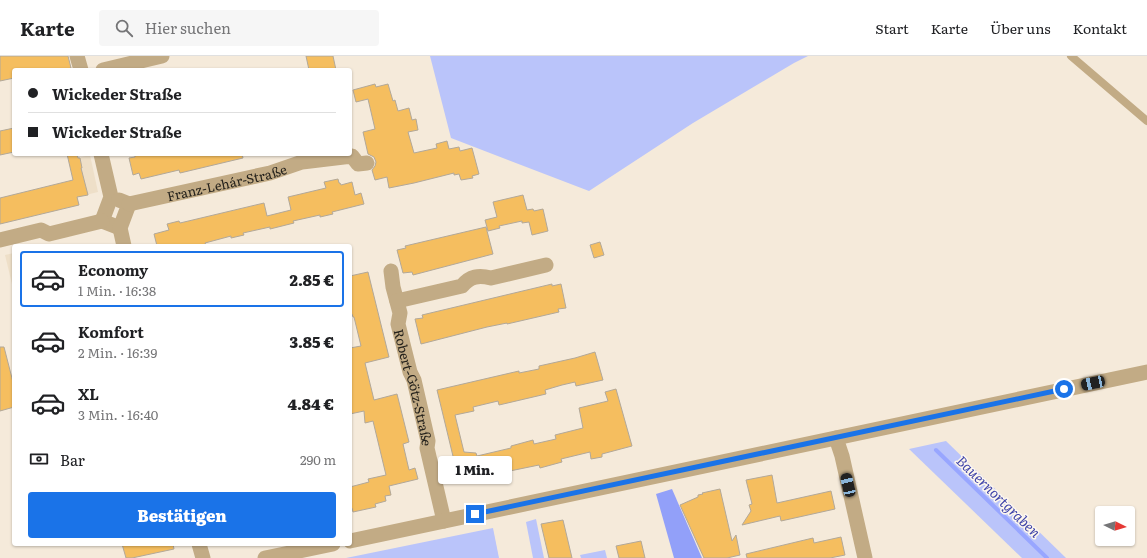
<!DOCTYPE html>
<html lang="de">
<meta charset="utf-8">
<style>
:root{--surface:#fff;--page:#f6f6f6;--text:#202124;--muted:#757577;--line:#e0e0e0;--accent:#1a73e8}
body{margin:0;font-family:Literata,serif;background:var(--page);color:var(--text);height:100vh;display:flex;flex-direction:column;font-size:15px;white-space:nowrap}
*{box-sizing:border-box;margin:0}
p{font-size:13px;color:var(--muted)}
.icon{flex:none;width:22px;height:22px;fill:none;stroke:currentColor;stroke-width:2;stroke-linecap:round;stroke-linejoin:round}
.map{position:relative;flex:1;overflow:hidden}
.drawer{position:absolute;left:12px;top:188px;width:340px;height:302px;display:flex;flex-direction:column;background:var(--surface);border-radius:4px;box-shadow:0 1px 3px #0004}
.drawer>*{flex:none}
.top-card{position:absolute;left:12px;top:12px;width:340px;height:88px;border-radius:4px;box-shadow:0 1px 3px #0004;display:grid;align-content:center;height:88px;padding:0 16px;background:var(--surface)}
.needle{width:26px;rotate:95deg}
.tools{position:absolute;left:1095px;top:450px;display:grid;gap:8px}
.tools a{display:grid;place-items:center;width:40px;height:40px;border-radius:4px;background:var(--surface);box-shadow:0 1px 3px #0004;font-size:20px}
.end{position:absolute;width:18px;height:18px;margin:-9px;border:5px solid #1a73e8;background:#fff;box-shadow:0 0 0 2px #fff}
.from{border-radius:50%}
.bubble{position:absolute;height:28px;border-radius:4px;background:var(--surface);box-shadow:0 1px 3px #0004;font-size:13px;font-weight:800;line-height:28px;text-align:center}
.car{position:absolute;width:12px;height:24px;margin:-12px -6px;border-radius:5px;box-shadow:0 0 3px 1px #0007;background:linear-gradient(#222 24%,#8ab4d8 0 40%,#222 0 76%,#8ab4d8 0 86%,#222 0)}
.top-card b{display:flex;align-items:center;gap:14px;height:38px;font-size:15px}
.top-card b+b{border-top:1px solid var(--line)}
.top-card i{width:10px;height:10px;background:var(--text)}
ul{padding:7px 0 0;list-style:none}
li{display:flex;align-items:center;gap:12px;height:56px;margin:0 8px 6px;padding:0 8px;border:2px solid transparent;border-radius:4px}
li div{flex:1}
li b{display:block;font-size:15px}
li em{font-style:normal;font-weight:800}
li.on{border-color:var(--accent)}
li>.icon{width:36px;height:36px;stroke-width:1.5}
.pay{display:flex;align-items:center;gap:10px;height:44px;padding:0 16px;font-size:15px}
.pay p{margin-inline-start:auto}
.cta{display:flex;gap:8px;margin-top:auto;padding:8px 16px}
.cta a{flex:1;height:46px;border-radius:4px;background:var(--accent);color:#fff;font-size:16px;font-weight:800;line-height:46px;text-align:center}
header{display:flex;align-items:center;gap:24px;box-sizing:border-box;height:56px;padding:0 20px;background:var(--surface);border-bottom:1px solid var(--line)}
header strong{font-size:19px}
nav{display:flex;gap:22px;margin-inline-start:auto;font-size:14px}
.search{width:280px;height:36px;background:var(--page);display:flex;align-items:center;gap:10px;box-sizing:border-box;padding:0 14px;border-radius:4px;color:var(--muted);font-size:15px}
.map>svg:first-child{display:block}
.built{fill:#eedfc8}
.green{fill:#bac4fa}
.forest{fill:#92a0f9}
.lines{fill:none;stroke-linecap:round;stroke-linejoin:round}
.stream{stroke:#98a6ff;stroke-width:4}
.building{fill:#f5be5f;stroke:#b2a899}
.service{stroke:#c2ab85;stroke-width:8}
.minor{stroke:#c2ab85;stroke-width:15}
.route{stroke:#1a73e8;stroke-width:5}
.labels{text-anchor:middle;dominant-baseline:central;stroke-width:3;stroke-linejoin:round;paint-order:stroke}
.street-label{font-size:13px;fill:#25221c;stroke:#fef8ee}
.water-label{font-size:14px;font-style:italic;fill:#4045aa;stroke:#fef8ee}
</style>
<header>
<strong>Karte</strong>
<div class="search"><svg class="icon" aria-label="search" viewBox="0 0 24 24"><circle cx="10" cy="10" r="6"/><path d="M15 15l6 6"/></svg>Hier suchen</div>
<nav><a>Start</a><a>Karte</a><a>Über uns</a><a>Kontakt</a></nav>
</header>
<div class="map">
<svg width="1147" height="502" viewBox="0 0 1147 502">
<rect width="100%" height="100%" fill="#f5eada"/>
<g class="built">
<polygon points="90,99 98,136 77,141 69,104"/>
<polygon points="14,197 14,228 12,228 5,199"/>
</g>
<g class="green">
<polygon points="430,0 808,0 794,7 693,67 589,135 451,82"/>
<polygon points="946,385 1066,502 1022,502 909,393"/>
<polygon points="536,463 544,502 533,502 526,466"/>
<polygon points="493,472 499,502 346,502"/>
<polygon points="605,494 607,502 581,502 580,499"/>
</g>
<polygon class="forest" points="672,433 702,502 674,502 656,438"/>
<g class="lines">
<polyline class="stream" points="936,394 1047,502"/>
</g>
<g class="building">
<polygon points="0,0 68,0 71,12 64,14 14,14 14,22 0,25"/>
<polygon points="306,0 333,0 336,14 309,14"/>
<polygon points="375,28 376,31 388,28 393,45 395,44 398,55 409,52 412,64 416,63 418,74 408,76 414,97 437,92 436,88 447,85 449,93 459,91 460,95 472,92 479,118 472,120 473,122 461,124 459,118 454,119 454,117 414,127 389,132 387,121 375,124 372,114 375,110 376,106 374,101 368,98 363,76 375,73 368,43 356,46 353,34"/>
<polygon points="14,72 14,96 0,99 0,75"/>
<polygon points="67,98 77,98 78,102 80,102 82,112 81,112 88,139 77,141 79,149 0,168 0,142 73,124"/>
<polygon points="135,98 242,98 243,102 180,117 179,114 141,123 139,117 133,119 129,102 135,101"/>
<polygon points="338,123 339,127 340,127 341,129 352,126 355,139 361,137 364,148 332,156 333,158 320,161 320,159 293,165 294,167 270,173 270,171 243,177 244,179 231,182 231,180 205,187 206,189 200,190 157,190 154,178 169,174 167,168 179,165 180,167 264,147 267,160 291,154 288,141 326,132 324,126"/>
<polygon points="523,139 527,154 533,153 534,155 543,153 548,175 532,179 529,166 522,167 522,165 499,170 500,172 488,175 485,164 497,161 493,146"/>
<polygon points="486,171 493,198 413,219 412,216 403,217 397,194 406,192 405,190"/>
<polygon points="600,186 604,199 594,202 590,189"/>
<polygon points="368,216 389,301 365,307 374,344 397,338 409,386 403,388 409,414 415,412 418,423 389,430 391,439 385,440 386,445 375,448 376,451 353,456 352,452 350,453 350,431 369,426 368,423 386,419 373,365 365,367 364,355 350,358 350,292 361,290 354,261 353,261 352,258 350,259 350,220"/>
<polygon points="552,228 552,230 561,228 566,252 558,253 559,256 507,268 507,267 487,271 421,288 415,263 423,262 422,259"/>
<polygon points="0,291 4,291 14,330 14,351 0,355"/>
<polygon points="595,296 603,324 576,330 575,326 562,329 545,334 546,338 499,349 498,345 473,351 474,355 455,359 464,396 476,397 477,400 511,392 511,390 533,384 534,388 556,383 555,379 583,372 579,352 608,345 605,336 616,333 632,390 602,398 602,401 591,403 590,396 561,403 562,406 540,412 539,409 505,416 505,418 482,423 481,420 459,425 437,334 519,315 519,317 539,313 539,310 575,302"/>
<polygon points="772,419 777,447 831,435 835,453 781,465 780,460 742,469 751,455 749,449 752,448 746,424"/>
<polygon points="720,433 732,485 736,479 740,499 727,502 704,502 680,449 698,441 698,439 703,438 702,437"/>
<polygon points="563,464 572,502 549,502 541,468"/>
<polygon points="841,481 845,499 830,502 747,502 746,498 813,482 814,487"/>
<polygon points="641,485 645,502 619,502 616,490"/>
<polygon points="122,488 173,488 174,493 132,502 126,502"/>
</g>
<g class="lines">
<polyline class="service" points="1071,0 1147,65"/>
<g class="minor">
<polyline points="77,0 81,14"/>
<polyline points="103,14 162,0"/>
<polyline points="101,98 111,141 102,165 120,172"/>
<polyline points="119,144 129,148 120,172 124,190"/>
<path id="s1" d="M 129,148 L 270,117 L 302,106 L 352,100 L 358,108 L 367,107"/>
<polyline points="0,184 41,174 49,178 102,165"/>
<path id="s2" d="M 391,215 L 393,231 L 400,257 L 398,268 L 410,316 L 414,324 L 428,385 L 427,392 L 444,465"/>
<path d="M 397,245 L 462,230 C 470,220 479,219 491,222 L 546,209"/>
<polyline points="836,382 842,400 865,502"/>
<polyline points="350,485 1147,316"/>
<polyline points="199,488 203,502"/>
<polyline points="265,502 333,488"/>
</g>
</g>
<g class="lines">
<polyline class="route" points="475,458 1064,333"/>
</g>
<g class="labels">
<g class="street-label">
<text stroke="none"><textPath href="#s1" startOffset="100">Franz-Lehár-Straße</textPath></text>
<text stroke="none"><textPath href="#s2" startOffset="120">Robert-Götz-Straße</textPath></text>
</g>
<g class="water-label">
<text transform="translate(999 440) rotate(44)">Bauernortgraben</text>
</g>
</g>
</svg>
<div class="tools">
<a><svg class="needle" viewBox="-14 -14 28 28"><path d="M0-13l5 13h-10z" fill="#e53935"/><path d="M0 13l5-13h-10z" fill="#757577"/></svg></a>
</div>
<i class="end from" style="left:1064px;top:333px"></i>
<i class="end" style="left:475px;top:458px"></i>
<div class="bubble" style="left:438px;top:400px;width:74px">1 Min.</div>
<i class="car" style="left:1093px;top:327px;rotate:258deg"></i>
<i class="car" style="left:848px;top:429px;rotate:347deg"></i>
<div class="top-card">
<b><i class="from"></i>Wickeder Straße</b>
<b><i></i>Wickeder Straße</b>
</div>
<section class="drawer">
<ul>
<li class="on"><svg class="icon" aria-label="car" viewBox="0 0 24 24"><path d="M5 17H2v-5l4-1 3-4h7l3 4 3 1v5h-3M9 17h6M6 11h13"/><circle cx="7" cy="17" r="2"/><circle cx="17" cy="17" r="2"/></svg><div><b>Economy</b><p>1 Min. · 16:38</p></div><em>2.85 €</em></li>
<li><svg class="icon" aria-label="car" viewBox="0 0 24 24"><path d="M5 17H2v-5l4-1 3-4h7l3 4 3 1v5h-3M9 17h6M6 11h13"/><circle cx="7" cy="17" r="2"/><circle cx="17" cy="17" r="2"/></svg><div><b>Komfort</b><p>2 Min. · 16:39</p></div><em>3.85 €</em></li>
<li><svg class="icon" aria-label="car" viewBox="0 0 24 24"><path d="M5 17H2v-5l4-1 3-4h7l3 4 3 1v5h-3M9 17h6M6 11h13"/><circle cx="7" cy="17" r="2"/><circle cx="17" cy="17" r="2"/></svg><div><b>XL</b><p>3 Min. · 16:40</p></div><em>4.84 €</em></li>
</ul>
<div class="pay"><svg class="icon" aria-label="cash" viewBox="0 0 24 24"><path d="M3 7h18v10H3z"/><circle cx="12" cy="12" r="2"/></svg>Bar<p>290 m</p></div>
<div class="cta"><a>Bestätigen</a></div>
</section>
</div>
